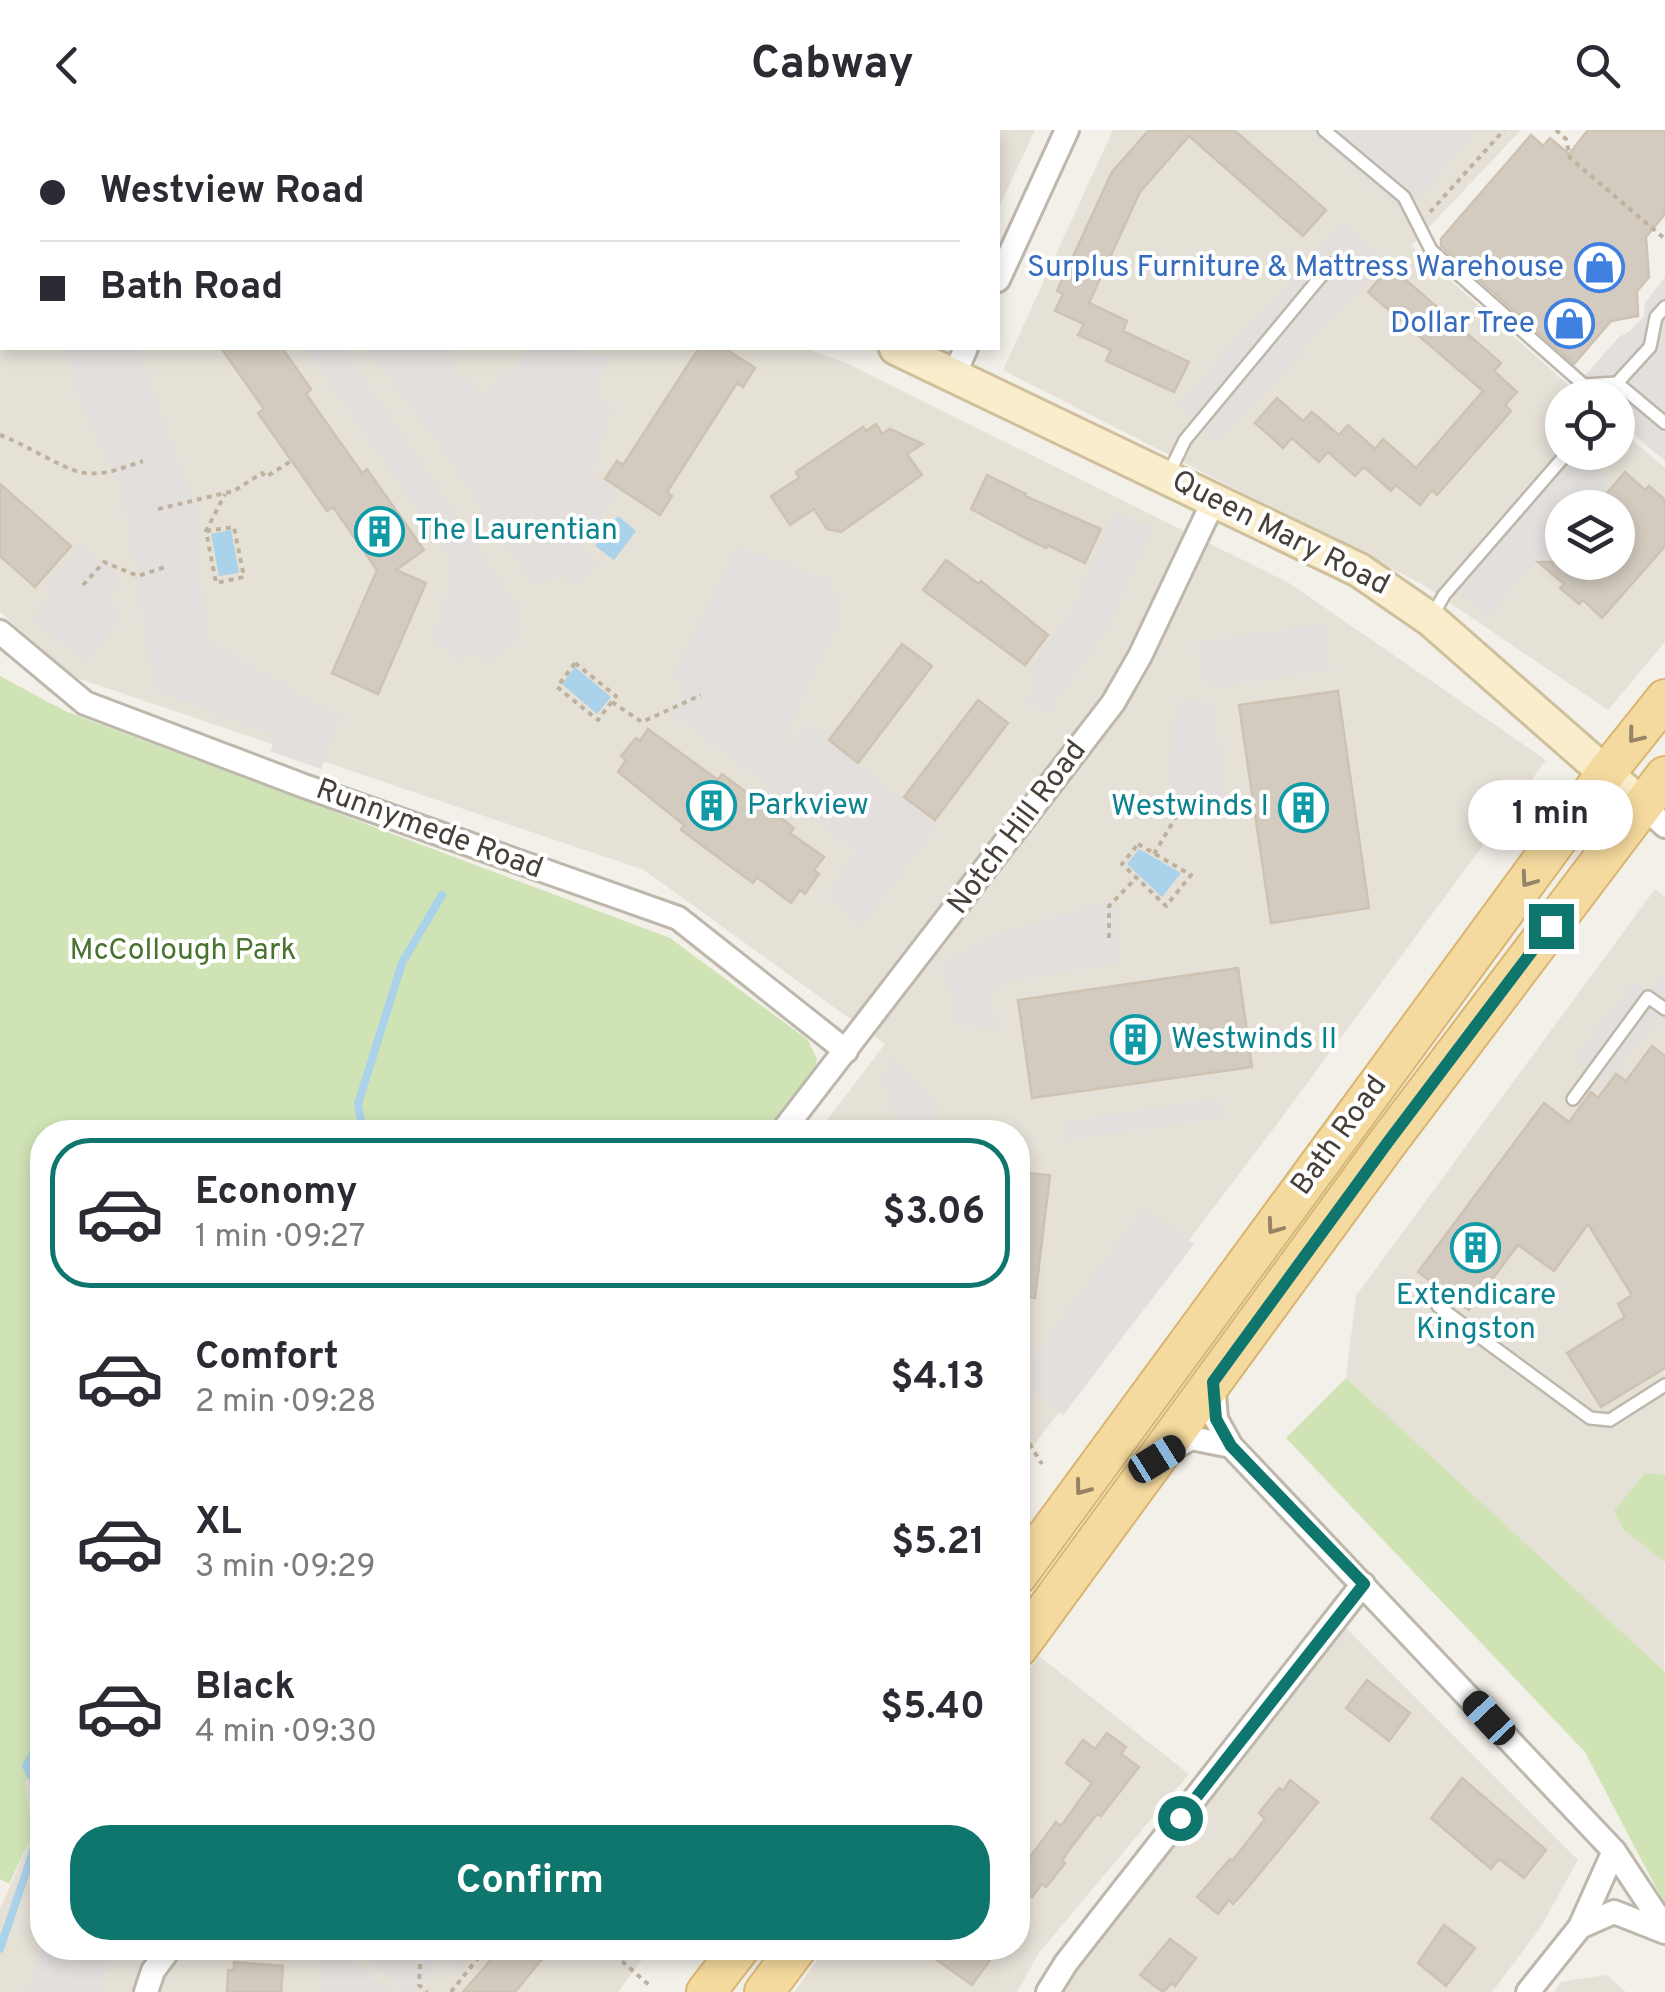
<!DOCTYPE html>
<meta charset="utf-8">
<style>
:root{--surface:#fff;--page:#f7f7f7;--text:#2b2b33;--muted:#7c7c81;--line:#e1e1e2;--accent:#0f766e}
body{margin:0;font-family:Overpass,sans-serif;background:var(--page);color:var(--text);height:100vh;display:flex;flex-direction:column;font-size:38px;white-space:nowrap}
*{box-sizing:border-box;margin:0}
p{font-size:32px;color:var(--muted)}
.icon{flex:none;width:55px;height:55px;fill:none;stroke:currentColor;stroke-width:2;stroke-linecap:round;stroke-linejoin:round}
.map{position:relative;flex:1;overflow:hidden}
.drawer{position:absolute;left:30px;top:990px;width:1000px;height:840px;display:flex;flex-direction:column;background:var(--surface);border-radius:40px;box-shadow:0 5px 15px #0003}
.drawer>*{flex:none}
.hud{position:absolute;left:0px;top:0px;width:1000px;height:220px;box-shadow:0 5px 15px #0003;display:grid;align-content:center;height:220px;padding:0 40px;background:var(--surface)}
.fabs{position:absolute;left:1545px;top:250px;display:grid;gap:20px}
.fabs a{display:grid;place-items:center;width:90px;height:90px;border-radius:50%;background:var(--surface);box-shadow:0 5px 15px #0003;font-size:50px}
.end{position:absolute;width:45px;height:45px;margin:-22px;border:12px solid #0f766e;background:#fff;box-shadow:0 0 0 5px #fff}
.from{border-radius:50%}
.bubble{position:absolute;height:70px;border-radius:35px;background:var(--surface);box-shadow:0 5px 15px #0003;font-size:32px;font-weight:700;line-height:70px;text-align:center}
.car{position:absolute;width:30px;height:60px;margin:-30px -15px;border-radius:12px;box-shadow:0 0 8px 2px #0007;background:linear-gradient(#222 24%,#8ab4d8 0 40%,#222 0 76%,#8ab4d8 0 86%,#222 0)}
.hud b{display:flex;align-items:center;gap:35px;height:95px;font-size:38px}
.hud b+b{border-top:2px solid var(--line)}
.hud i{width:25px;height:25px;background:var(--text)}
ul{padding:18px 0 0;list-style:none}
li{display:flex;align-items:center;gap:30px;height:150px;margin:0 20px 15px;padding:0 20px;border:5px solid transparent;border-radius:40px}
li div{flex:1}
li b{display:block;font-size:38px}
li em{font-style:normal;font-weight:700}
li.on{border-color:var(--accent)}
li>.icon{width:90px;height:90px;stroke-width:1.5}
.cta{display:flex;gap:20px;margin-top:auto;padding:20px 40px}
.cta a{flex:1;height:115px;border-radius:40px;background:var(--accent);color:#fff;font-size:40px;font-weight:700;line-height:115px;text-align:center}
header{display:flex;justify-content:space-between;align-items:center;height:130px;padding:0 40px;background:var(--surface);font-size:45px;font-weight:700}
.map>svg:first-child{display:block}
.residential{fill:#e6e1d7;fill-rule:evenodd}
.green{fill:#d0e3b5}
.parking{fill:#e2dfdd}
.water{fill:#aad2ea}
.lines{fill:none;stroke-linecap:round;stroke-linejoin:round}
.stream{stroke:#aad2ea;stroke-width:8}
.building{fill:#d3cbbf;stroke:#cec2b3;stroke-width:2.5}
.lane-casing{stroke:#bdb7ac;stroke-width:16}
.street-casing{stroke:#bdb7ac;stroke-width:28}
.secondary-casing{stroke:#cec09c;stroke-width:38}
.primary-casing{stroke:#d9b670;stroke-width:42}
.path{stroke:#beb29e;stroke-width:4;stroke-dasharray:5 5;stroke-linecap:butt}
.lane{stroke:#fff;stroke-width:11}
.street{stroke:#fff;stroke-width:22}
.secondary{stroke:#faedcb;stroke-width:32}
.primary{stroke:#f5da9f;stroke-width:38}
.oneway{stroke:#958566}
.route{stroke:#0f766e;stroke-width:12}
.labels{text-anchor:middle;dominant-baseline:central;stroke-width:8;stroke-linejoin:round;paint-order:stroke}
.shop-label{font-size:30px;fill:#366cbe;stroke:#fff;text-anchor:end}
.culture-label{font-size:30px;fill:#0d838f;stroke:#fff;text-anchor:start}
.street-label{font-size:30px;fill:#464038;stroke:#fff}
.park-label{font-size:30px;fill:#4b7330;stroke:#fff}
</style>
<header><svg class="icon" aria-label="back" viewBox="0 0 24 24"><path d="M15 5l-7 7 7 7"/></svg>Cabway<svg class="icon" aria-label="search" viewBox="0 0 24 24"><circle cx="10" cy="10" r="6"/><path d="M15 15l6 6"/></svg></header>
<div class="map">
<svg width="1665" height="1862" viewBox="0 0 1665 1862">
<rect width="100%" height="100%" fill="#f3efe9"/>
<g class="residential">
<polygon points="184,0 1035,0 998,80 998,2"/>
<path d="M 1113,0 L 1521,0 L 1411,116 L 1582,267 L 1562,268 L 1562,322 L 1618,322 L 1618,298 L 1665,338 L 1665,512 L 1608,580 L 1422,454 L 1003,240 ZM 1562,378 L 1618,378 L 1618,432 L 1562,432 Z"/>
<polygon points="0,73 2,218 804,218 846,233 1289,453 1546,630 1277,994 1018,1336 1018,1002 818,1002 885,914 644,740 74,547 0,482"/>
<polygon points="1655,759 1665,767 1664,1544 1346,1248 1356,1166"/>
<polygon points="1342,1494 1578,1730 1540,1798 1492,1862 1057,1862"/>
<polygon points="1039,1526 1189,1644 1038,1824 1017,1862 794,1862 826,1818 1018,1818 1018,1555"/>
<polygon points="42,1629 42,1818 651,1818 618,1862 0,1862 0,1779 33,1703 25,1652"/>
<polygon points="1607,1845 1626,1862 1554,1862 1561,1852"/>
</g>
<g class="green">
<polygon points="0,546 65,581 670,808 808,910 817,929 815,939 765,1002 42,1002 42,1629 25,1652 33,1703 9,1754 0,1749"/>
<polygon points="1346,1248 1665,1542 1665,1775 1585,1622 1286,1308"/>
<polygon points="1645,1343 1665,1345 1665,1432 1624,1400 1614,1381"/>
</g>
<g class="parking">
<polygon points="1308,0 1475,0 1477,1 1405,84"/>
<polygon points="1344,92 1386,130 1219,313 1177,274"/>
<polygon points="1665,147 1665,331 1618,291 1618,268 1590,267 1576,256 1619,207 1630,201 1644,186 1645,173"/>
<polygon points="66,218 137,218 196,378 207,511 341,587 321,639 270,621 277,607 154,560 122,363 77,264"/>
<polygon points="305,218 344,218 523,485 512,494 521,508 485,534 476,520 462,532 432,510 452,446 449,425"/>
<polygon points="366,218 452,218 453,247 476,248 473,270 510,243 528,218 564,218 609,227 595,271 613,276 592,344 618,363 579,420 597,431 577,457 561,447 534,456 430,302"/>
<polygon points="1565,323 1581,323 1612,352 1588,377 1562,378 1562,405 1487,487 1447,451"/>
<polygon points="1115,381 1153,397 1106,501 1047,584 1024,567 1037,558 1035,549 1028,543 1073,478"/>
<polygon points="81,412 121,448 109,470 124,485 86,533 32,489 53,464 44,456"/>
<polygon points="737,416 831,451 840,490 785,607 791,613 807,593 938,696 862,796 827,768 855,721 670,581 687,557 672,547"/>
<polygon points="1328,493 1330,546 1318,541 1228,555 1220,560 1202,545 1197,513"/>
<polygon points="1188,568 1212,573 1226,659 1222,671 1209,683 1191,687 1177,679 1170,665 1174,574"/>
<polygon points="1113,770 1122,833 1000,852 991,863 997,901 955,893 945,844 938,837 986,808"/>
<polygon points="1664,844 1665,891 1659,887 1605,955 1573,929 1635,851 1649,862"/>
<polygon points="893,929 938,975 937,988 943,1002 903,1002 880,946"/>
<polygon points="1218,968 1221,988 1066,1010 1063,992"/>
<polygon points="1144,1077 1194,1114 1063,1285 1019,1247"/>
<polygon points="42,1815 42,1818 119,1818 108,1835 101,1862 28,1862"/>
<polygon points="321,1818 341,1818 391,1862 320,1862"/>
<polygon points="354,1818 479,1818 459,1841 441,1829 413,1862 405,1862"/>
</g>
<g class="water">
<polygon points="618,386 636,401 614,430 595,416"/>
<polygon points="231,400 239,443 219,446 211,404"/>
<polygon points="575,537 611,567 597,584 562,554"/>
<polygon points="1139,719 1181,743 1162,767 1127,734"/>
</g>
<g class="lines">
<g class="stream">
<polyline points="363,1002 358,974 402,833 442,765"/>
<polyline points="42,1608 26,1636 42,1665"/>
<polyline points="0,1819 42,1695"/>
</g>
</g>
<g class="building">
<polygon points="1149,0 1234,0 1326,80 1303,106 1189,6 1140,62 1089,173 1127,191 1123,201 1189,232 1174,262 1106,231 1111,220 1078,205 1084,194 1055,181 1063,164 1057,161 1112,42"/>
<polygon points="1588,0 1665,0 1665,84 1646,107 1649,147 1637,161 1638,186 1611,191 1574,234 1441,116 1441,109 1531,5 1543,16 1550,8 1569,24"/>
<polygon points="1390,136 1501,233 1494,241 1517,262 1505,275 1511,281 1437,365 1432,360 1420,375 1396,355 1391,361 1364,337 1355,346 1328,322 1319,332 1292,308 1283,318 1255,293 1277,268 1303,291 1312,282 1339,305 1348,295 1375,319 1383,309 1416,338 1483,261 1368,162"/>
<polygon points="221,218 282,218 311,259 306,264 362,343 367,339 424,420 396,440 426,453 378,564 332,543 377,440 333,377 327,381 258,283 264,279"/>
<polygon points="699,218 724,218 755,238 743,257 737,253 667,362 672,366 660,385 605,349 617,331 623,335"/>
<polygon points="876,294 882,304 890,299 923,314 907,324 922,345 841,402 827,399 814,379 790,395 771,366 799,348 796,342 863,297 866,301"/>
<polygon points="1625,342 1645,360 1649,356 1665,370 1665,416 1602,488 1583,470 1579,474 1560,458 1564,454 1538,432 1618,432 1618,378 1594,378"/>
<polygon points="987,345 1026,364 1025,366 1101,399 1085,433 1047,415 1046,418 1027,409 971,379"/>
<polygon points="0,354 71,416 35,457 0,426"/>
<polygon points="946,430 979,454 981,451 1048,505 1025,535 923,460"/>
<polygon points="902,514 932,536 858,633 829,610"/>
<polygon points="1338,561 1369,778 1271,793 1239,575"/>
<polygon points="978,570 1008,593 935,690 904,667"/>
<polygon points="648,599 718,650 722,644 794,698 790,703 824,727 814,740 819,744 805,764 800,760 791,773 757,747 753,753 681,700 684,695 618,642 626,630 621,626 636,608 640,611"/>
<polygon points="1238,838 1252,937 1032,968 1018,870"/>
<polygon points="1652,916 1665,926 1665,1238 1601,1277 1567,1223 1625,1187 1618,1174 1632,1165 1588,1094 1554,1141 1518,1115 1469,1180 1418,1142 1544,973 1569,992 1591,962 1598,968 1616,944 1626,951"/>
<polygon points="1018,1042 1050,1045 1035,1168 1018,1165"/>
<polygon points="1367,1550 1410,1583 1389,1611 1346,1578"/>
<polygon points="1107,1603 1126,1617 1121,1624 1139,1637 1101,1686 1097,1684 1069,1720 1062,1731 1065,1733 1052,1750 1046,1757 1042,1754 1032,1767 1018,1756 1018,1743 1056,1692 1061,1696 1092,1653 1066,1633 1083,1610 1095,1619"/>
<polygon points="1462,1648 1546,1720 1524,1748 1499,1729 1491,1739 1431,1688"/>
<polygon points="1290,1650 1318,1672 1246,1760 1233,1774 1229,1770 1218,1784 1197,1767 1230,1729 1232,1731 1265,1689 1259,1683 1279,1658 1283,1661"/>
<polygon points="1444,1795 1475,1818 1446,1856 1418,1833"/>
<polygon points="1170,1809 1196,1828 1175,1856 1172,1853 1163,1862 1140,1845"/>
<polygon points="501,1818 551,1818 515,1862 463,1862"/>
<polygon points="920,1818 999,1818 972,1855"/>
<polygon points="234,1832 283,1836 281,1862 227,1862 228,1840 234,1840"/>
</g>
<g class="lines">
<defs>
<g id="lane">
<polyline points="491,0 491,2"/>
<polyline points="1324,0 1404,67 1431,120 1584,255 1617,253"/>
<polyline points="638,2 638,0"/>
<polyline points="767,2 769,0"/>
<polyline points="853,2 855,0"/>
<polyline points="0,114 2,116"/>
<polyline points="1665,177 1656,187 1650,217 1617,253 1665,293"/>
<polyline points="1169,343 1185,310 1331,134"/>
<polyline points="1431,488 1444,465 1568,322"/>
<polyline points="1573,969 1648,867 1665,879"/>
<polyline points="1438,1176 1590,1288 1610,1290 1665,1255"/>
</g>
<g id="street">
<polyline points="998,150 1067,0"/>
<polyline points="954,245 966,218"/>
<polyline points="0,502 85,573 304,656 678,788 846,921"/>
<polyline points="1642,675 1665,696"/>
<polyline points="782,1002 1113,573 1140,526 1215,368"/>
<polyline points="1213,1252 1216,1289 1231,1316 1614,1721 1665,1798"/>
<polyline points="1169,1321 1191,1308 1231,1316"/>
<polyline points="1580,1797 1614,1782 1665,1802"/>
<polyline points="146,1862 153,1841 170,1818"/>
<polyline points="1048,1862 1066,1833 1363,1454"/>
<polyline points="1528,1862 1580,1797 1614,1721"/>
</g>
<g id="secondary">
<polyline points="0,39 2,40"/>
<polyline points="896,218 1359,440 1430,489 1642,675"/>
</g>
<g id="primary">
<polyline points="1018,1445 1606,643 1665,569"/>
<polyline points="1018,1518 1388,1012 1665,646"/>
<polyline points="706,1862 740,1818"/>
<polyline points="764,1862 797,1818"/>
</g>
</defs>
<use href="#lane" class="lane-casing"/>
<use href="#street" class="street-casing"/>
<use href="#secondary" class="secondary-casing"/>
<use href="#primary" class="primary-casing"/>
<g class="path">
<polyline points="1556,0 1566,9 1570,28 1665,109"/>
<polyline points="1430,82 1504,0"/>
<path d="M 0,305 C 25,314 59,337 80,342 C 101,347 123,338 143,331"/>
<polyline points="158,379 234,361 262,343 266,347 291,331"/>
<polyline points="206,401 234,397 244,447 216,453 206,401 225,364"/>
<polyline points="83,455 104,432 138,446 168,436"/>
<polygon points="575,533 616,566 598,590 557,557"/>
<polyline points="612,572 642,592 701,565"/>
<polygon points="1138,714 1191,745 1166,776 1122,734"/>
<polyline points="1154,724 1180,680 1202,671"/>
<polyline points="1109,808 1109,776 1136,748"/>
<polyline points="1018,1276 1023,1303 1042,1334"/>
<polyline points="607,1818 649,1855"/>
<polyline points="420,1834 419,1855 427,1862"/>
<polyline points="451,1862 486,1818"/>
</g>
<use href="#lane" class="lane"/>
<use href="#street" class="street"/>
<use href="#secondary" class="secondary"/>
<use href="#primary" class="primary"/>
</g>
<defs><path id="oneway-chevron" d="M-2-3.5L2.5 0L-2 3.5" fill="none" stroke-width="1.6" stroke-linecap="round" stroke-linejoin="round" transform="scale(2.5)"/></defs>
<g class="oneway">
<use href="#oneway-chevron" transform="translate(1635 606) rotate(129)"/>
<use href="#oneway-chevron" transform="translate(1528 750) rotate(126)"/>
<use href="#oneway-chevron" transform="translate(1274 1097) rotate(126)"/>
<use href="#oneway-chevron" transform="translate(1082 1358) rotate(127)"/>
</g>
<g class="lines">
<polyline class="route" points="1180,1688 1364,1454 1231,1316 1216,1289 1213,1252 1388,1012 1551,796"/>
</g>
<defs>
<symbol id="shop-ring" viewBox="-11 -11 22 22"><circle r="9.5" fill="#fff" stroke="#3f7fe0" stroke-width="1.5"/><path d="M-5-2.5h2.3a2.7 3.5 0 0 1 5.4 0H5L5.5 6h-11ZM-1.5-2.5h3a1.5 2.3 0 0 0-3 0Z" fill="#3f7fe0"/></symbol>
<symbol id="building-ring" viewBox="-11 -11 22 22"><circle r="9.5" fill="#fff" stroke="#0f9aa8" stroke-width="1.5"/><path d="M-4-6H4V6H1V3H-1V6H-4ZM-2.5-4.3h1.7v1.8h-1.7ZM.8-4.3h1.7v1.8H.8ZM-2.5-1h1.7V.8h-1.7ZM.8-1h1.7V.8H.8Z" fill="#0f9aa8"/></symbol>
</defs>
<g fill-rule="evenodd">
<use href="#shop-ring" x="1572" y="110" width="55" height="55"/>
<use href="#shop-ring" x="1542" y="166" width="55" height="55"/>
<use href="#building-ring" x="352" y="374" width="55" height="55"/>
<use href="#building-ring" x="684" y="648" width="55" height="55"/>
<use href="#building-ring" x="1276" y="650" width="55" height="55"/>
<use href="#building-ring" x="1108" y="882" width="55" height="55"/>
<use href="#building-ring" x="1448" y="1090" width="55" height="55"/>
</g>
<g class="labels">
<g class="shop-label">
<text x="1564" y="138">Surplus Furniture &amp; Mattress Warehouse</text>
<text x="1535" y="194">Dollar Tree</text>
</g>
<g class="culture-label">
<text x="415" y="401">The Laurentian</text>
<text x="747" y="676">Parkview</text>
<text x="1269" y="677" text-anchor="end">Westwinds I</text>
<text x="1171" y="910">Westwinds II</text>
<text x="1476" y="1166" text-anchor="middle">Extendicare<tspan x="1476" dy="34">Kingston</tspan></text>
</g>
<g class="street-label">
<text transform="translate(1280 404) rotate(27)">Queen Mary Road</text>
<text transform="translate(1018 698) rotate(-53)">Notch Hill Road</text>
<text transform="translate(429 700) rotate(20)">Runnymede Road</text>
<text transform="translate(1340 1006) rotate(-54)">Bath Road</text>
</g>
<g class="park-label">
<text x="183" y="821">McCollough Park</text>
</g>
</g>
</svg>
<div class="fabs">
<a><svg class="icon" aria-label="locate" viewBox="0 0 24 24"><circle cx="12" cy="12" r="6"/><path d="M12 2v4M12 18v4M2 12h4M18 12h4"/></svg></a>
<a><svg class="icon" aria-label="layers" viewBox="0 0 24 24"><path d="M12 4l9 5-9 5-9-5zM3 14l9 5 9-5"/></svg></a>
</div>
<i class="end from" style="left:1180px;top:1688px"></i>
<i class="end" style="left:1551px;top:796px"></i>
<div class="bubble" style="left:1468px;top:650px;width:165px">1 min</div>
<i class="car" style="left:1157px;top:1329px;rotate:58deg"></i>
<i class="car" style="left:1489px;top:1588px;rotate:317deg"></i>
<div class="hud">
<b><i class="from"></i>Westview Road</b>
<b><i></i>Bath Road</b>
</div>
<section class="drawer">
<ul>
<li class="on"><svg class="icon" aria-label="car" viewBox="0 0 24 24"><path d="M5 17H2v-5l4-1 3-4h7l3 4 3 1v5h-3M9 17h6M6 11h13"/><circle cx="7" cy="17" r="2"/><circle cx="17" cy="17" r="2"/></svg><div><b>Economy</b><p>1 min · 09:27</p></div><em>$3.06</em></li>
<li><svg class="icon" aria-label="car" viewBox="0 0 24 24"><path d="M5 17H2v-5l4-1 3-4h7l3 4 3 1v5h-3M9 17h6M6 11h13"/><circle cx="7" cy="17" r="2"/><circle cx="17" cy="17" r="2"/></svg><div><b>Comfort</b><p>2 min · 09:28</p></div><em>$4.13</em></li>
<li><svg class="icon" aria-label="car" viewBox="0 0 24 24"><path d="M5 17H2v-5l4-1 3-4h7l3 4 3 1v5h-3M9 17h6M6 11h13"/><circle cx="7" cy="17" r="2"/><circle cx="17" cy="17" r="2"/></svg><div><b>XL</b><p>3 min · 09:29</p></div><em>$5.21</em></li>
<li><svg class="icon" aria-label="car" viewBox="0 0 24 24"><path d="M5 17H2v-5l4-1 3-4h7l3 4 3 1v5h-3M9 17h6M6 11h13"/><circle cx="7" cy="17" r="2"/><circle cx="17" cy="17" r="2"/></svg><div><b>Black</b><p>4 min · 09:30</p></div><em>$5.40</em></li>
</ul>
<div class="cta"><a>Confirm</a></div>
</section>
</div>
